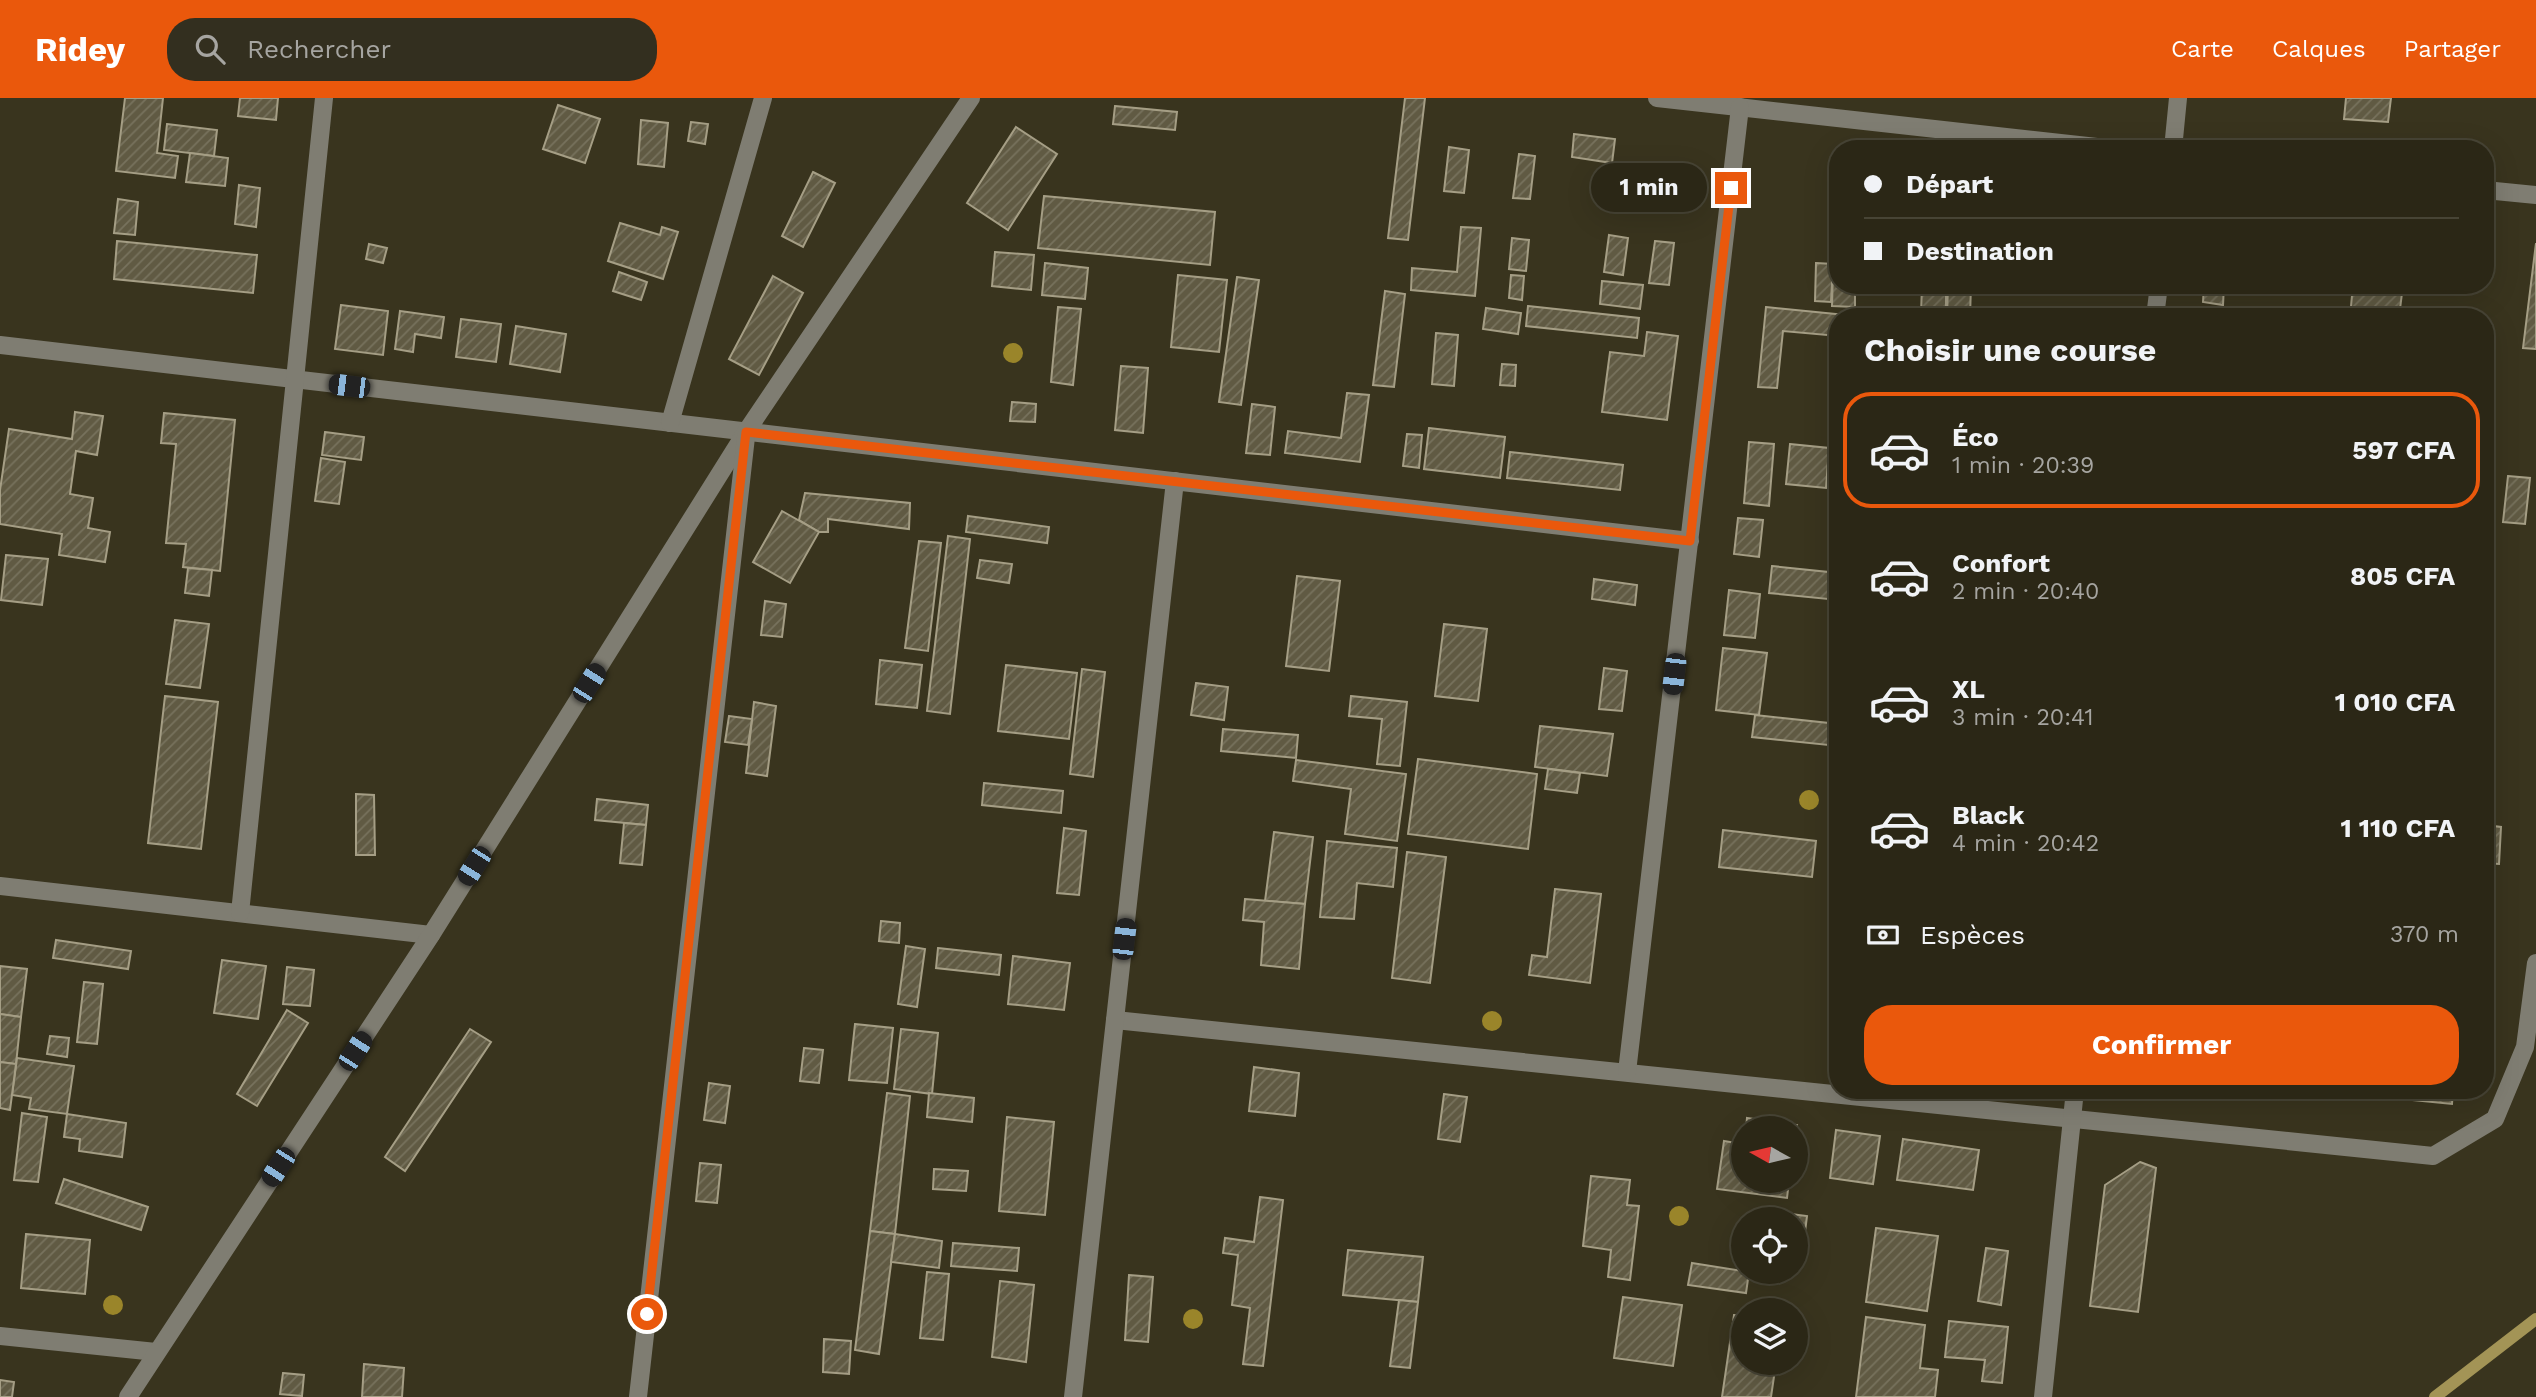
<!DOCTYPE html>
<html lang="fr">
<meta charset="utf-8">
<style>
:root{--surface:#2b2716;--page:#332f1f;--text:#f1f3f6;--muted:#a6a5a1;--line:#474435;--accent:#ea580c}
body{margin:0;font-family:"Work Sans",sans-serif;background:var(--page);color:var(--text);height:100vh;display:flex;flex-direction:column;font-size:26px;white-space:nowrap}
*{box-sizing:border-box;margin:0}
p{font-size:23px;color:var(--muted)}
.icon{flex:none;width:38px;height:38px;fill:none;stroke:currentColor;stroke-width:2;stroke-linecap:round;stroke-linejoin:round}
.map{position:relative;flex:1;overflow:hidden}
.drawer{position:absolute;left:1829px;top:210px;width:665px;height:791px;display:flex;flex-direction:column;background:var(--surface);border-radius:28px;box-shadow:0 7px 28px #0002,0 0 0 2px var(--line)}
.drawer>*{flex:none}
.banner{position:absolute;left:1829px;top:42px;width:665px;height:154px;border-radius:28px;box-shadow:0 7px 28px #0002,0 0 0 2px var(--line);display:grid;align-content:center;height:154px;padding:0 35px;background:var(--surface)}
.needle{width:46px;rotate:278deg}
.controls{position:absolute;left:1731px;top:1018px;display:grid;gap:14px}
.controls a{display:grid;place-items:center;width:77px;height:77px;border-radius:50%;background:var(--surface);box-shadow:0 7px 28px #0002,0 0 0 2px var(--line);font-size:35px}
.end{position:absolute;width:32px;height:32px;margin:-16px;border:9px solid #ea580c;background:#fff;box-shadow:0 0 0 4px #fff}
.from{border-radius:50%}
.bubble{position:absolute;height:49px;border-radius:24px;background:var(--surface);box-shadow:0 7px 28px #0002,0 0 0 2px var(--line);font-size:23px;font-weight:700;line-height:49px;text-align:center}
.car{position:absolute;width:21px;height:42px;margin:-21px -10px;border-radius:9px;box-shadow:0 0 5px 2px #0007;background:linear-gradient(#222 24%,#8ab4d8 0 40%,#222 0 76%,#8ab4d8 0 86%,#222 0)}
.banner b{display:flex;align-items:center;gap:24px;height:66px;font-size:26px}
.banner b+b{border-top:2px solid var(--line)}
.banner i{width:18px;height:18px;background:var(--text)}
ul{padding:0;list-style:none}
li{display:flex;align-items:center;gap:21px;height:116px;margin:0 14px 10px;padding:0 21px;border:4px solid transparent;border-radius:28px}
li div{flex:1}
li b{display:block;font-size:26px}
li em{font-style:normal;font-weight:700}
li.on{border-color:var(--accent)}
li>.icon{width:63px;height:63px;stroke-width:1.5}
h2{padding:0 35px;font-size:32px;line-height:84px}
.pay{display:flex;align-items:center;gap:18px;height:77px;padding:0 35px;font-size:26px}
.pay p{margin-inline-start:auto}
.action{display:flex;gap:14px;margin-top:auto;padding:14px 35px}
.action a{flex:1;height:80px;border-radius:28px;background:var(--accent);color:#fff;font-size:28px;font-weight:700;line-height:80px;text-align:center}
header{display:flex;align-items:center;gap:42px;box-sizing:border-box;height:98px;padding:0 35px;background:var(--accent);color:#fff}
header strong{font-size:33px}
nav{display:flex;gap:38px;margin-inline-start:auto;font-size:24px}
.search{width:490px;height:63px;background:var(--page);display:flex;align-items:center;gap:18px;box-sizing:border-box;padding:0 24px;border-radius:28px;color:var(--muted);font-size:26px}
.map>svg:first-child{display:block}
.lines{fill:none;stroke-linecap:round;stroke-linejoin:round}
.stream{stroke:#a39456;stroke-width:12}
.building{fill:url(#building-hatch);stroke:#a59e85;stroke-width:2}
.minor{stroke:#7f7d72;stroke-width:18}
.tree{fill:#9a852a}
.route{stroke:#ea580c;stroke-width:9}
</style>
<header>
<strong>Ridey</strong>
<div class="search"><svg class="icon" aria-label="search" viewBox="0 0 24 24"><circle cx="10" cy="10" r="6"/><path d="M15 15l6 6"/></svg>Rechercher</div>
<nav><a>Carte</a><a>Calques</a><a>Partager</a></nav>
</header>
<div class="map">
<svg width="2536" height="1299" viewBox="0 0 2536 1299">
<defs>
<pattern id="building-hatch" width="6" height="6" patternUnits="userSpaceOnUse" patternTransform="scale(1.75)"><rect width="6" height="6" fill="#605a43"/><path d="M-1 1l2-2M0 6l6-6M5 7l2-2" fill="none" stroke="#77725d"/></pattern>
</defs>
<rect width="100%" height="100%" fill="#39341e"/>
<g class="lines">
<polyline class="stream" points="2435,1299 2536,1221"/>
</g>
<g class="building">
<polygon points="125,0 163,0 157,55 178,58 175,80 116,73"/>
<polygon points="240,0 278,0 276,22 238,18"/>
<polygon points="1405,0 1425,0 1408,142 1388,140"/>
<polygon points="2346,0 2391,0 2388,24 2344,21"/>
<polygon points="558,7 600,21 585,65 543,51"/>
<polygon points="1115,8 1177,14 1175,32 1113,26"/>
<polygon points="641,22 668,25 664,69 638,66"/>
<polygon points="691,24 708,26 705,46 688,43"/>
<polygon points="167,26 217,32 214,58 164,52"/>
<polygon points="1016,29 1057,56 1008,132 967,105"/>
<polygon points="1574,36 1615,41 1612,65 1572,59"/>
<polygon points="1449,49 1469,52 1464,95 1444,93"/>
<polygon points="190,55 228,60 225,88 186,84"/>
<polygon points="1519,56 1535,58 1530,101 1513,100"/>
<polygon points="1836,61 1838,187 1855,187 1855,209 1832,208"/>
<polygon points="813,74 835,85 803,149 782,138"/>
<polygon points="239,87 260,90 256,129 235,126"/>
<polygon points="1044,98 1215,114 1210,167 1038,150"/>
<polygon points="118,101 138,104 135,137 114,135"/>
<polygon points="620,125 660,137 662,129 678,134 663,181 608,163"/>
<polygon points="1461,129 1481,130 1475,198 1411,192 1412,170 1457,174"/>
<polygon points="1609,137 1628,140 1623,177 1604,174"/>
<polygon points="1512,140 1529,142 1526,173 1509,171"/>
<polygon points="117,143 257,157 253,195 114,181"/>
<polygon points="1655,143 1674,145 1669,187 1649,185"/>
<polygon points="2536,145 2536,251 2523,250"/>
<polygon points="369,146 387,150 383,165 366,161"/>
<polygon points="995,154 1034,157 1031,192 992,188"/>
<polygon points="1045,165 1088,170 1085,201 1042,197"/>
<polygon points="1816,165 1833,166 1831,204 1815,203"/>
<polygon points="619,174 647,184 641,202 613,193"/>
<polygon points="1178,177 1227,182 1219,254 1171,249"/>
<polygon points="1511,177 1524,178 1522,202 1509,200"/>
<polygon points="773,178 803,195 759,277 729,261"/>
<polygon points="1237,179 1259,182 1241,307 1219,304"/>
<polygon points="1602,183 1643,187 1640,211 1600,206"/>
<polygon points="1922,187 1946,187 1946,217 1921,216"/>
<polygon points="1948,187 1971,187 1970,219 1947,219"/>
<polygon points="2204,187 2224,187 2223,207 2203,204"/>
<polygon points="2353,187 2403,187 2399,219 2350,219"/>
<polygon points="1385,193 1405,196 1394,289 1373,287"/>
<polygon points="341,207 388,213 383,257 335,251"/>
<polygon points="1528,208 1639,220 1637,240 1526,228"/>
<polygon points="1058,209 1081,211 1073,287 1051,284"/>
<polygon points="1766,209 1866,219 1838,219 1838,238 1783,233 1777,290 1758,289"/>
<polygon points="1486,210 1521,215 1518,236 1483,231"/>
<polygon points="400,213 444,219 441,240 415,236 413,254 395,251"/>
<polygon points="461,221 501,226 496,264 456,259"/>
<polygon points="516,228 566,236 560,274 510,266"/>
<polygon points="1647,234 1678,238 1667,322 1602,314 1610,254 1644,258"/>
<polygon points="1436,235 1458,237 1454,288 1432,286"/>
<polygon points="1502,266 1516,267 1515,288 1500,287"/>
<polygon points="1121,268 1148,270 1143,335 1115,332"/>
<polygon points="1347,295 1369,297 1360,364 1285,355 1288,333 1341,340"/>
<polygon points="1012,304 1036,306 1035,324 1010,323"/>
<polygon points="1252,306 1275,309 1270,357 1246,355"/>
<polygon points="75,314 103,318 97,357 76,353 70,396 93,400 88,430 110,434 105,464 59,457 62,436 0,426 0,392 9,331 72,341"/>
<polygon points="164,315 235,322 220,473 183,469 186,446 166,445 176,346 161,345"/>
<polygon points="1429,330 1505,339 1500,380 1424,371"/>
<polygon points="325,334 364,339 361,362 322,357"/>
<polygon points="1407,336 1422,337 1419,370 1403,368"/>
<polygon points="1749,344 1774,346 1769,408 1744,405"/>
<polygon points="1790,346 1829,350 1826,390 1786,386"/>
<polygon points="1833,348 1838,348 1838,377 1830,377"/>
<polygon points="1510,354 1623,367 1620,392 1507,380"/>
<polygon points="321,360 345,364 339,406 315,403"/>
<polygon points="2508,378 2530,380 2525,426 2503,424"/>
<polygon points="805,395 910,405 909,431 828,421 828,434 819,434 799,422"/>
<polygon points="782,413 819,434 790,485 753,464"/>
<polygon points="968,418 1049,429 1047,445 966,434"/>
<polygon points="1738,420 1763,422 1759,459 1734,456"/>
<polygon points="948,438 970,441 950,616 927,613"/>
<polygon points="919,443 941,445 928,553 905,550"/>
<polygon points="6,457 48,461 42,507 1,502"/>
<polygon points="980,462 1012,466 1009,485 977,480"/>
<polygon points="1772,468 1838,475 1838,502 1769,495"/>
<polygon points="188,470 212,472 209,498 185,495"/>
<polygon points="1297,478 1340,483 1329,573 1286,568"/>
<polygon points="1594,481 1637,487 1635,507 1592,501"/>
<polygon points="1729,492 1760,496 1755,540 1724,537"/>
<polygon points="765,503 786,506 782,539 761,537"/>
<polygon points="175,522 209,526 200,590 166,586"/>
<polygon points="1444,526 1487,531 1478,603 1435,598"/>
<polygon points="1723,550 1767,555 1759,617 1716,612"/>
<polygon points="880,562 922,567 917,610 876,606"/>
<polygon points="1006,567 1077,575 1069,641 998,633"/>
<polygon points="1604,570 1627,573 1622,613 1599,611"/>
<polygon points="1082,571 1105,574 1093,679 1070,676"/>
<polygon points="1196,585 1228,589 1224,622 1191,617"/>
<polygon points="165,598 218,604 201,751 148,745"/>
<polygon points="1351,598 1407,604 1400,668 1377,666 1382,621 1349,618"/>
<polygon points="754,604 776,608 767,678 746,675"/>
<polygon points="1755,617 1838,626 1838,648 1752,639"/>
<polygon points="729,618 752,621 748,647 725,644"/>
<polygon points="1540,628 1613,636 1607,678 1535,669"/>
<polygon points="1223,631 1298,637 1296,660 1221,653"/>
<polygon points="1418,661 1537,676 1528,751 1408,736"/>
<polygon points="1296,662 1406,676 1397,743 1345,736 1351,691 1293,683"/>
<polygon points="1548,671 1580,675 1577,695 1545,691"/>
<polygon points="984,685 1063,693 1061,715 982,707"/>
<polygon points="356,696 374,697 375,757 356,757"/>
<polygon points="597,701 648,707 646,727 595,722"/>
<polygon points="624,725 646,727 642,767 620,765"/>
<polygon points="2485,727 2501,729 2499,766 2485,765"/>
<polygon points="1064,730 1086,733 1079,797 1057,795"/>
<polygon points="1723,732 1816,743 1812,779 1719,769"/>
<polygon points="1274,734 1313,739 1305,806 1265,803"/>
<polygon points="1327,743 1397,750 1393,789 1357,785 1354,821 1320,819"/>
<polygon points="1407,754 1446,759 1430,885 1392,880"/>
<polygon points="1555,791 1601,796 1590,885 1529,877 1532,857 1547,859"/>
<polygon points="1245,801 1305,806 1299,871 1261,867 1264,824 1243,822"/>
<polygon points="881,823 900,825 899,845 879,843"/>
<polygon points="56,842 131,853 128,871 53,860"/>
<polygon points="906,848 925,851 917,909 898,906"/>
<polygon points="938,850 1001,857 999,877 936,870"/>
<polygon points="1013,858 1070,865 1064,912 1008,906"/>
<polygon points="222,862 266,868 258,921 214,915"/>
<polygon points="0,868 27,871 21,919 0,916"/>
<polygon points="287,869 314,872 310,908 283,906"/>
<polygon points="84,884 103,886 97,946 77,944"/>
<polygon points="287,912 308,925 257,1008 237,996"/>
<polygon points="0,916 21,919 16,966 0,964"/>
<polygon points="855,926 893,930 887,985 849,982"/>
<polygon points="470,931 491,944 405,1073 385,1059"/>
<polygon points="901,931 938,935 932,996 894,991"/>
<polygon points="50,938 69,940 67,959 47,956"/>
<polygon points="804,950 823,952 819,985 800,983"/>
<polygon points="17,960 74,968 67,1016 29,1011 31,1000 12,997"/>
<polygon points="0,964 16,966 10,1012 0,1010"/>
<polygon points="1254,969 1299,975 1295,1018 1249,1013"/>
<polygon points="709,985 730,988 725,1025 704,1022"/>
<polygon points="2394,992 2453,992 2452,1006 2393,1000"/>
<polygon points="887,995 910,998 895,1136 870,1133"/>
<polygon points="929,995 974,1000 972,1024 927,1019"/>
<polygon points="1444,996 1467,999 1460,1044 1438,1041"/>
<polygon points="22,1015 47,1019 38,1084 14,1082"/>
<polygon points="67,1016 126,1025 122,1059 79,1053 80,1041 64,1039"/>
<polygon points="1007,1019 1054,1024 1045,1117 999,1113"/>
<polygon points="1747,1020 1797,1027 1796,1036 1796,1031 1746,1031"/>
<polygon points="1836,1032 1880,1038 1873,1086 1830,1080"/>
<polygon points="1903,1041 1979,1052 1973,1092 1897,1082"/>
<polygon points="1724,1043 1743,1046 1743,1083 1789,1083 1787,1100 1717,1091"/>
<polygon points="2140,1064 2156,1070 2138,1214 2090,1208 2105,1087"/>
<polygon points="700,1065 721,1067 717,1105 696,1103"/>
<polygon points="934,1071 968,1073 966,1093 933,1091"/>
<polygon points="1591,1078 1630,1082 1627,1107 1639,1108 1630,1182 1608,1179 1611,1152 1583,1148"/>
<polygon points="64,1081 148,1109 141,1132 56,1105"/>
<polygon points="1260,1099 1283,1102 1263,1268 1243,1266 1250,1210 1232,1207 1238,1157 1223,1155 1225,1140 1254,1144"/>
<polygon points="1791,1116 1807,1118 1802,1158 1796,1157 1796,1122 1790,1122"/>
<polygon points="1876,1130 1938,1138 1927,1213 1866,1204"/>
<polygon points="870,1133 895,1136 879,1256 855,1252"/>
<polygon points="26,1136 90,1142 85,1196 21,1190"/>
<polygon points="895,1136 942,1143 939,1170 891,1164"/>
<polygon points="953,1145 1019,1150 1017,1173 951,1168"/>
<polygon points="1986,1150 2008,1153 2001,1207 1978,1203"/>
<polygon points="1348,1152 1423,1159 1418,1204 1343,1197"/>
<polygon points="1692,1165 1749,1174 1746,1195 1688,1187"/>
<polygon points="927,1174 949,1176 943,1242 920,1240"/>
<polygon points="1129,1177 1153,1179 1148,1244 1125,1242"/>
<polygon points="1000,1183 1034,1187 1026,1264 992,1259"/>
<polygon points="1623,1199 1682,1207 1673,1268 1614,1260"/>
<polygon points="1399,1202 1418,1204 1410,1270 1390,1268"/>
<polygon points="1734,1217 1743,1218 1743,1265 1776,1265 1771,1299 1722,1299"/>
<polygon points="1866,1219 1925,1227 1920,1270 1938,1272 1935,1299 1856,1299"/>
<polygon points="1949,1223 2008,1229 2002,1285 1982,1283 1985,1262 1945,1259"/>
<polygon points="824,1241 851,1243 849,1276 823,1274"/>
<polygon points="364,1266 404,1270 402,1299 362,1299"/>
<polygon points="283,1275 304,1277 302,1298 280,1296"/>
<polygon points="0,1282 14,1284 12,1299 0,1299"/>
</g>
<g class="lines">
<g class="minor">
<polyline points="1657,0 2115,51"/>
<polyline points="2173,51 2178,0"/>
<polyline points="2485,92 2536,97"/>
<polyline points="2155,219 2159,187"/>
<polyline points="0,247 1690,443"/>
<polyline points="670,325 763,0"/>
<polyline points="0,788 431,837"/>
<polyline points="240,815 324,0"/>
<polyline points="1115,922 2433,1058 2495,1021 2525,949 2536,865"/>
<polyline points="1627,974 1740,9"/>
<polyline points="0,1238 156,1254"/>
<polyline points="128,1299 431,837 746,334 971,0"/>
<polyline points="638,1299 746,339"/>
<polyline points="1073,1299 1175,383"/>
<polyline points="2043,1299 2075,992"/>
</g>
</g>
<g class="tree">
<circle cx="1013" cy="255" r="10"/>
<circle cx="1809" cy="702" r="10"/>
<circle cx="1492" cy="923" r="10"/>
<circle cx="1679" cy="1118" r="10"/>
<circle cx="113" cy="1207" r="10"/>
<circle cx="1193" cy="1221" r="10"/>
</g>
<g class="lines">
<polyline class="route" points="647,1216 746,334 1690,443 1731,90"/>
</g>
</svg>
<div class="controls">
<a><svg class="needle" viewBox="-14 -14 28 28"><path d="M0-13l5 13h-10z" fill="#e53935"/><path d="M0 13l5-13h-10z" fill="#a6a5a1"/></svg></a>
<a><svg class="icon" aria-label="locate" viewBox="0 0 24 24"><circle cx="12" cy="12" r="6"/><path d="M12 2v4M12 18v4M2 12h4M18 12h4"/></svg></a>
<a><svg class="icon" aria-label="layers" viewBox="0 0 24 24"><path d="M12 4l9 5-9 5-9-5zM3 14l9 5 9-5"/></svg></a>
</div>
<i class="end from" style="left:647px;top:1216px"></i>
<i class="end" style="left:1731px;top:90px"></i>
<div class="bubble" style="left:1591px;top:65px;width:116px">1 min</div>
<i class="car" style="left:349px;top:288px;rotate:277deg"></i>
<i class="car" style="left:1674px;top:576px;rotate:187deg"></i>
<i class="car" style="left:589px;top:585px;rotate:32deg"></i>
<i class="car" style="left:474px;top:768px;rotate:212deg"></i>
<i class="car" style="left:1124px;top:841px;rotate:7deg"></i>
<i class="car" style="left:355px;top:953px;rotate:33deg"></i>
<i class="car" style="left:278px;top:1069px;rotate:213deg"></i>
<div class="banner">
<b><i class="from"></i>Départ</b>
<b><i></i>Destination</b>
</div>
<section class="drawer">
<h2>Choisir une course</h2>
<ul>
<li class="on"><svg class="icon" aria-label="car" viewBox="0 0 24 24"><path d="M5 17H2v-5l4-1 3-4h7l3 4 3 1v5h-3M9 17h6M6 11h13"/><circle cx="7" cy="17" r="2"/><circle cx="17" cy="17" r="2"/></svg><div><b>Éco</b><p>1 min · 20:39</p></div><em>597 CFA</em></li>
<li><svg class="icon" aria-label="car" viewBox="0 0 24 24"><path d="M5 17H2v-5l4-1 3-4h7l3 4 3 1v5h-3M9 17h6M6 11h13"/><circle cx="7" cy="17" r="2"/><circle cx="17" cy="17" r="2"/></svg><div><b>Confort</b><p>2 min · 20:40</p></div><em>805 CFA</em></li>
<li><svg class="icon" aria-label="car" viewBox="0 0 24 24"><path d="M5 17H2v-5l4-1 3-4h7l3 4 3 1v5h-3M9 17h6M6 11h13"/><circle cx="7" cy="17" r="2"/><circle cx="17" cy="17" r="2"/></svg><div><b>XL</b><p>3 min · 20:41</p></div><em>1 010 CFA</em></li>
<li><svg class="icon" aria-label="car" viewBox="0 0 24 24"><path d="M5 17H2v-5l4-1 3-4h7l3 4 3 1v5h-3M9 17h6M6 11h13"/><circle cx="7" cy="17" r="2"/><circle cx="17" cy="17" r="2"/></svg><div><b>Black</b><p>4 min · 20:42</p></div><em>1 110 CFA</em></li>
</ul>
<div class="pay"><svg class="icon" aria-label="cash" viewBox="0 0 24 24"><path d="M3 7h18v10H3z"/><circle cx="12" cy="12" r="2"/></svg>Espèces<p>370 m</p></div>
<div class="action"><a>Confirmer</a></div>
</section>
</div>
